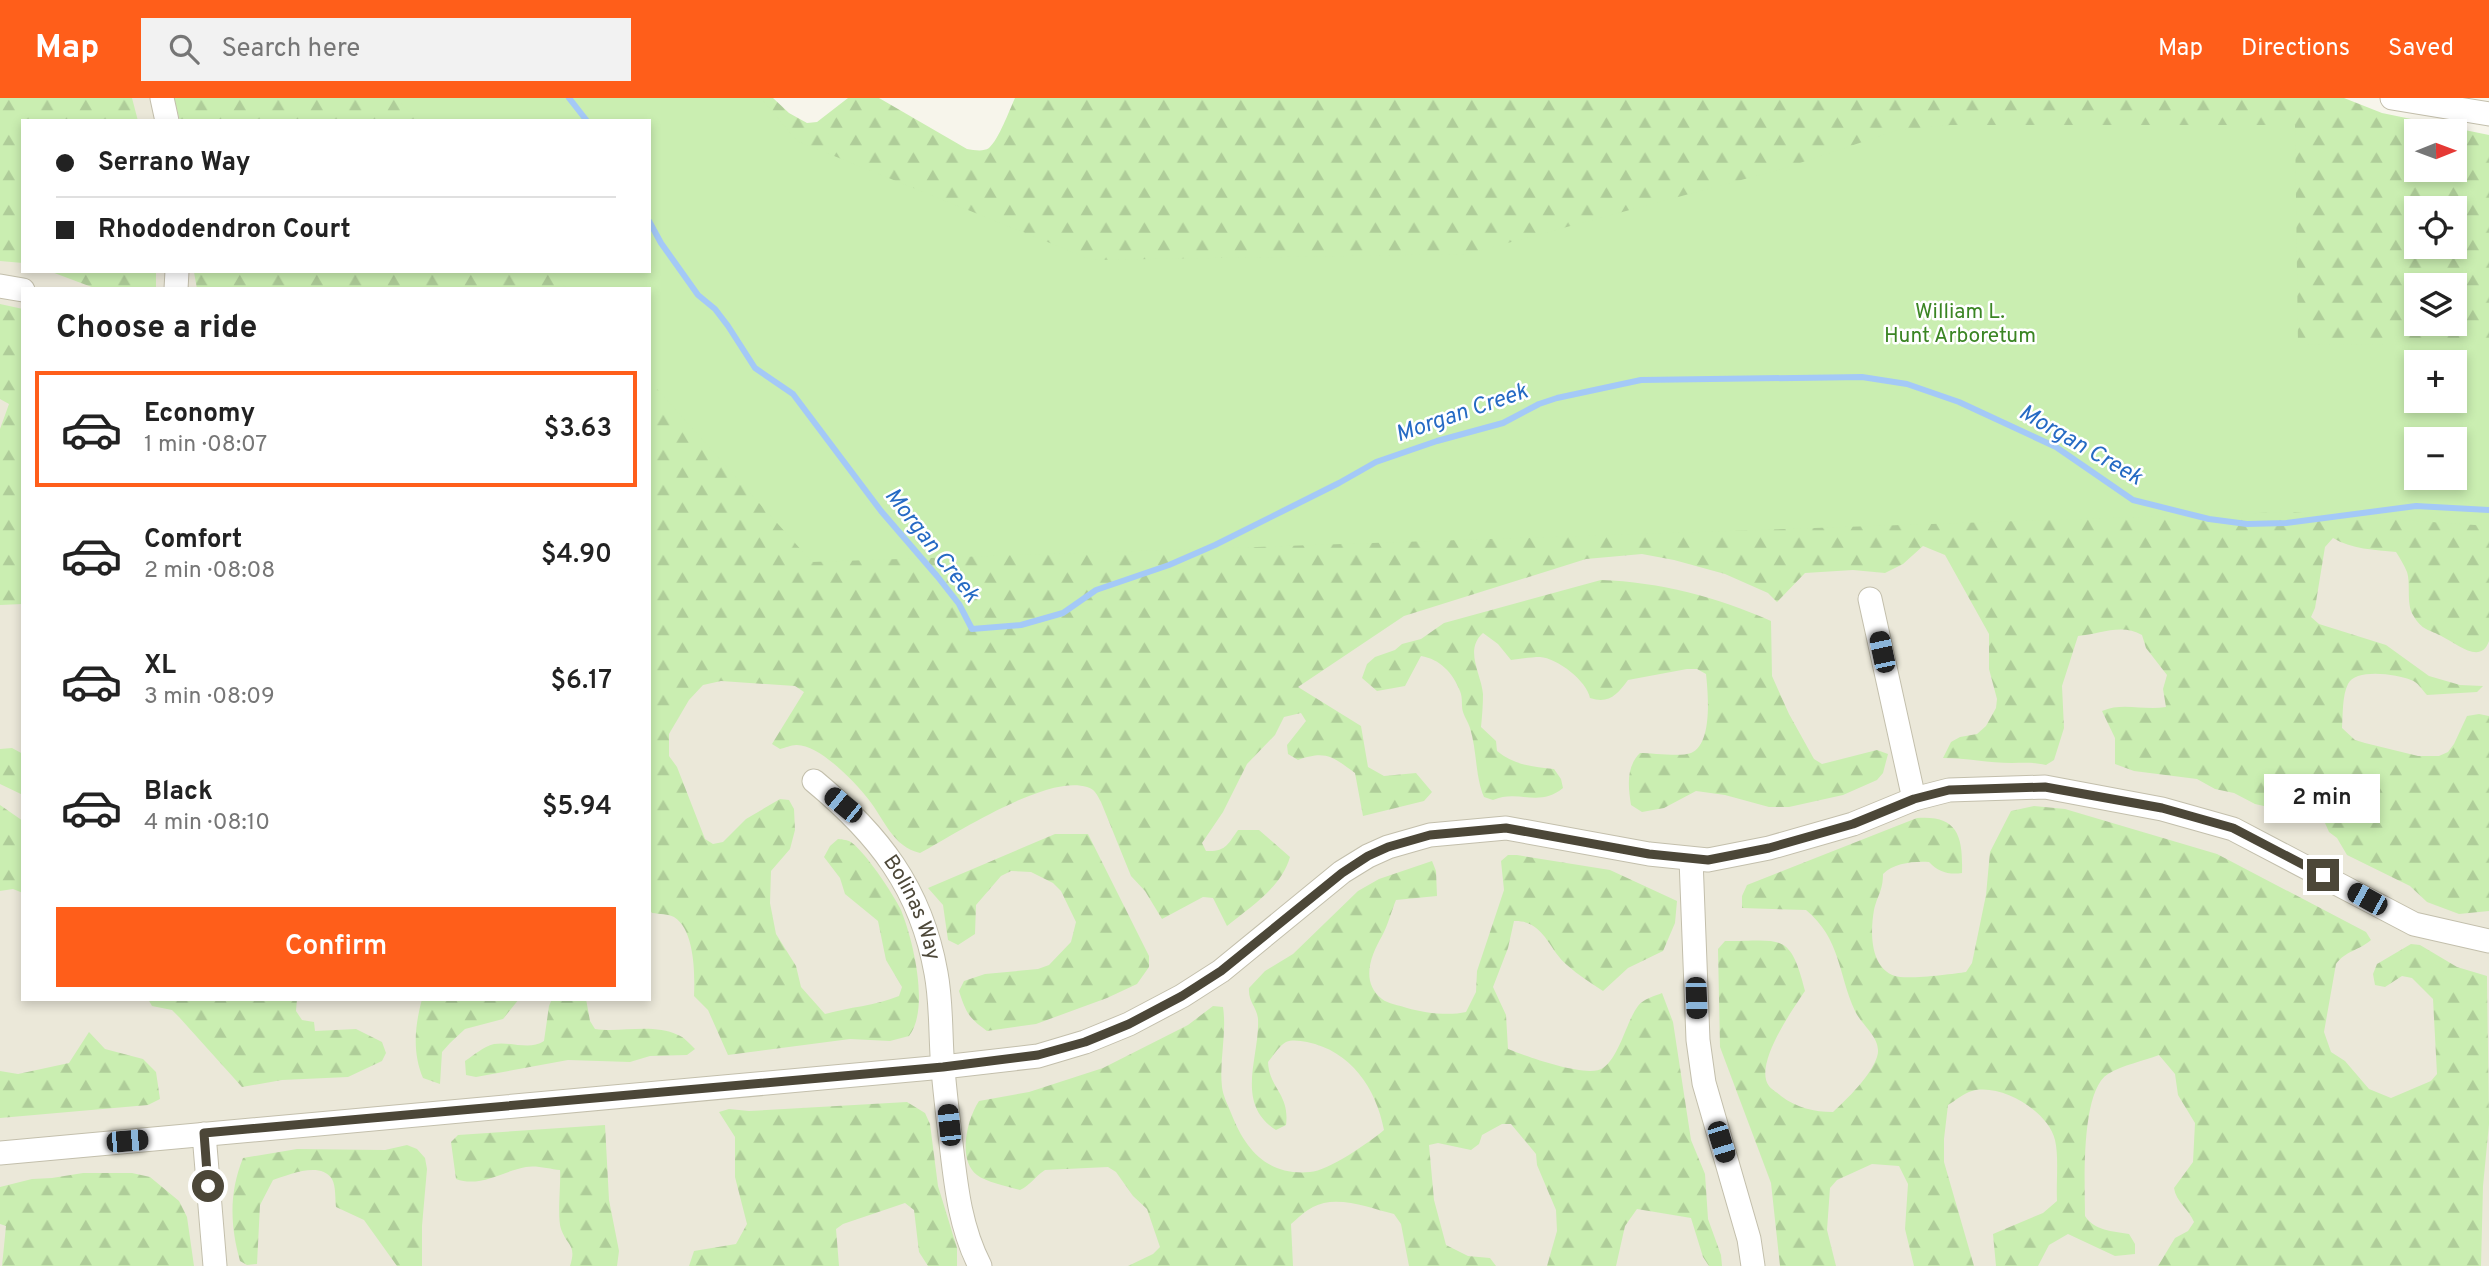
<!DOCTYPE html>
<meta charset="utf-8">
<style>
:root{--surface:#fff;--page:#f2f2f2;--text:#222;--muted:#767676;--line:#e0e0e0;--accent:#ff5e1a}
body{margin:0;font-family:Overpass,sans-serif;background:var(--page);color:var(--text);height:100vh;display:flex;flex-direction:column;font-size:26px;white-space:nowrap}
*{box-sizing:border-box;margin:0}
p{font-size:23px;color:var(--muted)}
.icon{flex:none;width:38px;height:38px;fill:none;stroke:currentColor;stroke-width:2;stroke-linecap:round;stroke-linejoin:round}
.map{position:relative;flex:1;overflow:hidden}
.side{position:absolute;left:21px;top:189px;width:630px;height:714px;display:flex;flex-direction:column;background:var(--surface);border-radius:0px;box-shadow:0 4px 10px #0003}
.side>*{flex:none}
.top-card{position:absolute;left:21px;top:21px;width:630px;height:154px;border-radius:0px;box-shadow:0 4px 10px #0003;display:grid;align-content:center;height:154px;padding:0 35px;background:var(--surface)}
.needle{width:46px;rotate:89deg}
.buttons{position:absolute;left:2404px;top:21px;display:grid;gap:14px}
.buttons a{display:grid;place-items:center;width:63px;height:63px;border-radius:0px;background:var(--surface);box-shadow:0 4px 10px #0003;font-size:35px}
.end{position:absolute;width:32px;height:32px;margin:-16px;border:9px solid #4c4738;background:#fff;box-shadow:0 0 0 4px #fff}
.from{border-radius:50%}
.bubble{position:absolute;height:49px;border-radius:0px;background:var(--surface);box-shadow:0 4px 10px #0003;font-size:23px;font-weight:600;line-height:49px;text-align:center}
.car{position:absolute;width:21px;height:42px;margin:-21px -10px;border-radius:9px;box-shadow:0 0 5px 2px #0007;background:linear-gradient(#222 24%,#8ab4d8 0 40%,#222 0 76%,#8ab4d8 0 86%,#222 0)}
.top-card b{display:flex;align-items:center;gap:24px;height:66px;font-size:26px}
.top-card b+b{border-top:2px solid var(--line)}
.top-card i{width:18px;height:18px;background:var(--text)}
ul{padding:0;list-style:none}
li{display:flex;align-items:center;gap:21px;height:116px;margin:0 14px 10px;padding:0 21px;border:4px solid transparent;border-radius:0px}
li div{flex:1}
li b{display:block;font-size:26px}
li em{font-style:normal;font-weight:600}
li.on{border-color:var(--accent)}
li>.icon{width:63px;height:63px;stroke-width:1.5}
h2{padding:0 35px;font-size:32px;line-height:84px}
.button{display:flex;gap:14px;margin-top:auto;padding:14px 35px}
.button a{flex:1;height:80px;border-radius:0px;background:var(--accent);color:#fff;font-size:28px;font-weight:600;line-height:80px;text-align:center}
header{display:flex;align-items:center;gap:42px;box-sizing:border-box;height:98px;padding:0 35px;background:var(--accent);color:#fff}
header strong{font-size:33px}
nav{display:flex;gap:38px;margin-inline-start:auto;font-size:24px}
.search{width:490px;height:63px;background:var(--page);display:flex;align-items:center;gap:18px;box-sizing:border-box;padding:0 24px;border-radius:0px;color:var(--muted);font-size:26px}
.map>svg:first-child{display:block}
.residential{fill:#ebe8d9}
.forest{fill:url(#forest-firs);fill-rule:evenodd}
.green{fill:#caeeb1;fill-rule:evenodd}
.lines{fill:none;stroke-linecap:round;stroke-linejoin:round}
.stream{stroke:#a4c9f7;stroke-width:6}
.minor-casing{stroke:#c3bfac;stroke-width:25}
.minor{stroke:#fff;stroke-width:23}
.route{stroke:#4c4738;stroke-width:9}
.labels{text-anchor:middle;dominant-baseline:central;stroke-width:5;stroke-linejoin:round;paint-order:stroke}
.park-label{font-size:21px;fill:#3b8524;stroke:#fff}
.street-label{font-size:21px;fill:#4c4738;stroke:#fff}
.water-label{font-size:23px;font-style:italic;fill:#256ac4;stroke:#fff}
</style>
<header>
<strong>Map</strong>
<div class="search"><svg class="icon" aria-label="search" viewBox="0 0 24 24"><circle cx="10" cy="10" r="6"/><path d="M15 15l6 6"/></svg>Search here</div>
<nav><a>Map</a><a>Directions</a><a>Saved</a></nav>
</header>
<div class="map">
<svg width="2489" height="1168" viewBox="0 0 2489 1168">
<defs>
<pattern id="forest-firs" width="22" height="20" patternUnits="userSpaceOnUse" patternTransform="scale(1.75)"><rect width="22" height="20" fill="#caeeb1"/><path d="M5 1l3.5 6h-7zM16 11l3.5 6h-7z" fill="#afcd99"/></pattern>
</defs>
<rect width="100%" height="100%" fill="#f7f5eb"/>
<polygon class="residential" points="0,0 397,0 417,23 23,23 23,173 552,173 567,191 23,191 23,901 649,901 649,282 2489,428 2489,1168 0,1168"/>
<g class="forest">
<polygon points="0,0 132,0 138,23 23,23 23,165 0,163"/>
<path d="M 174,0 L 773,0 L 789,15 L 807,25 L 817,24 L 848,0 L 879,0 L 967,51 C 974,52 983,54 989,50 C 999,41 1009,13 1015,0 L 2344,0 L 2382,15 L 2489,37 L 2489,543 C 2481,567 2457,546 2443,539 C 2429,531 2422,533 2413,517 C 2406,505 2411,487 2407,474 C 2404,467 2400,460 2396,454 C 2375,452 2351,451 2333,440 L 2325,449 L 2315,510 L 2311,519 L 2319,526 L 2386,547 L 2429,578 L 2460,587 L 2483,588 L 2477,594 L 2427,597 C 2422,592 2418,584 2411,582 C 2397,576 2355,570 2348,586 C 2342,598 2343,617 2342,630 L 2355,642 L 2365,645 L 2418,658 L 2439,658 L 2448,654 L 2454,646 L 2467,618 L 2479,616 L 2489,618 L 2489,813 L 2459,816 L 2427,804 L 2410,788 L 2347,757 L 2337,740 L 2329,734 L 2325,725 L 2317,720 L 2255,706 L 2234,695 L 2215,691 L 2197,681 L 2134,673 L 2115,666 L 2115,640 L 2102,613 C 2123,604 2144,613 2166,609 L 2163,591 L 2167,577 L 2146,550 L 2142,537 C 2122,525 2100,536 2078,538 L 2062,588 L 2064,630 L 2054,662 L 2046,667 C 2034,664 2024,665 2012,665 C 1989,665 1966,660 1943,660 L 1951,644 L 1960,639 L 1977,636 L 1986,628 L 1996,610 L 1997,601 L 1989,571 L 1989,536 L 1945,457 L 1923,448 L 1903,466 L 1885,475 L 1853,472 L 1805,475 L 1777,504 L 1768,495 L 1725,476 L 1674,462 L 1642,456 L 1586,461 L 1404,518 L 1298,589 L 1361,628 L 1368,669 L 1384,678 L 1416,675 L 1432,694 L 1424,703 L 1363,718 L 1355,675 C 1333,659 1326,652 1298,662 L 1288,656 L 1287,647 L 1306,623 L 1301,615 L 1284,619 L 1275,637 L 1247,666 L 1223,714 L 1202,745 L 1206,753 C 1226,754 1228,746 1238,732 L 1259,732 L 1290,759 C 1281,790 1251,808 1227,828 L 1213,800 L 1203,799 L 1162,821 L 1145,793 L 1131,778 L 1101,704 C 1097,697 1095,691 1087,689 C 1047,676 957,735 920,755 C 893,749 884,721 869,702 C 855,684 819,646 796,647 C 791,647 785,650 780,651 L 772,646 L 804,594 L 795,588 L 721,583 L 703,587 L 689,602 L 669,636 L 669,658 L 677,669 L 705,741 L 713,746 L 723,744 L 746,721 L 780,701 L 789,702 L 794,711 L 795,732 L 790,751 L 771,773 L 770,805 L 776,836 L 796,868 L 801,889 L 825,916 C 849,909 875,908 899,898 L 902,889 L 886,862 L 878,823 L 845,796 L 840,780 L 824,759 L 830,748 L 838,741 C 840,741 847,742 849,743 C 863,750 894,797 901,812 C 913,842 930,911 909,938 L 890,943 L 850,941 L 728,957 L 708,912 L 694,898 C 695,877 695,832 674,819 C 668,816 660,816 652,815 L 649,811 L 649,191 L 197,191 L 194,174 L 649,173 L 649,23 L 180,23 ZM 2417,33 L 2455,33 L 2455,72 L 2417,72 ZM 2417,110 L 2455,110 L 2455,149 L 2417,149 ZM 2417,187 L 2455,187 L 2455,226 L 2417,226 ZM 2417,264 L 2455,264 L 2455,303 L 2417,303 ZM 2417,341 L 2455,341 L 2455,380 L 2417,380 Z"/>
<polygon points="49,173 156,173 156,191 97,191"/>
<polygon points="0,206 23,211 23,506 0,507 0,331 9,306 0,301"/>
<path d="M 1601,482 C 1660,484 1717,499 1771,523 L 1772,578 L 1789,616 L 1814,661 L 1822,666 L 1877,652 L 1888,656 L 1883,675 L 1877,682 L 1843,697 L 1789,709 L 1769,709 L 1725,697 L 1696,693 L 1664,710 L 1642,714 L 1631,707 C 1628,688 1626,669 1640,655 C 1652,655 1681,659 1691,655 C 1713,646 1708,595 1706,576 L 1697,571 L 1687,571 L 1628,582 C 1617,597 1609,606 1590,600 C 1587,583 1557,560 1540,559 C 1531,559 1520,561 1511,562 L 1498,546 L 1483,535 C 1464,552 1481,575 1483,596 C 1483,607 1482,619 1481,629 L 1496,643 L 1497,653 C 1514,667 1533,669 1554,671 L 1561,681 L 1563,690 C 1539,710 1518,691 1493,702 L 1484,699 C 1475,678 1477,652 1470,630 C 1468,624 1465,620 1463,614 C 1461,607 1463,600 1460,593 C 1453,575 1440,561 1421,558 L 1405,588 L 1377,593 L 1362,580 L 1367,566 L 1375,559 L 1395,552 L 1402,546 L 1421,541 L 1444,525 Z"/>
<polygon points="12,650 23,656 23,697 0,686 0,651"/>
<polygon points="0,707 23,723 23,795 13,791 0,793"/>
<path d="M 2034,708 L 2065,711 L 2217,756 L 2366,834 L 2371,842 C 2360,852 2345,853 2336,866 L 2324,934 L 2331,954 L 2345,963 L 2369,991 L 2391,1000 L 2431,983 L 2437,976 L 2433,901 L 2412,880 L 2402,878 L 2385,889 L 2375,887 L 2373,876 L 2377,866 L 2411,846 L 2420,847 L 2457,869 L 2487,878 L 2489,1026 L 2483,1088 L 2481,1168 L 2158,1168 L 2175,1140 L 2188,1133 L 2194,1124 C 2189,1111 2176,1104 2174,1090 L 2193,1064 L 2195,1025 L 2178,997 L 2175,976 L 2159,957 C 2143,963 2123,967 2108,976 C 2080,993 2085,1088 2085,1118 C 2095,1133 2112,1133 2129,1136 L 2135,1146 L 2135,1156 L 2115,1158 L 2068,1136 L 2049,1147 L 2038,1168 L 1996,1168 L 1993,1136 L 2043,1115 L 2057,1103 C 2056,1085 2059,1059 2055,1042 C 2048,1013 2001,985 1972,993 C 1964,995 1955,1003 1948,1007 L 1944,1041 L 1944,1064 L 1974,1168 L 1914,1168 L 1905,1131 L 1908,1086 L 1899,1068 L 1872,1066 L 1837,1082 L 1830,1090 L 1827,1132 L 1836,1168 L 1780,1168 L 1771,1085 L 1720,949 L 1718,851 L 1725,843 C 1781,843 1790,833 1805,893 C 1793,911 1753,967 1769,988 C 1771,991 1778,995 1781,998 C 1797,1010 1814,1014 1833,1014 C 1847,1001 1871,978 1877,959 C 1883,941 1862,928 1855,913 C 1838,876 1841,841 1806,812 L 1742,810 L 1742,798 L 1747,787 L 1917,720 C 1958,717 1963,738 1962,775 C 1949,777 1938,774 1929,764 C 1914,763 1894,765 1883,776 C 1883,793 1877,798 1874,812 C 1870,834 1870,870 1895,878 C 1906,882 1953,876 1966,874 L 1972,865 L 1986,797 L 1990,754 L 2011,713 Z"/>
<path d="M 1055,736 L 1088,736 L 1149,858 L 1149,869 L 1137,886 L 1107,900 L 1036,926 L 987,933 C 969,920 966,915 959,893 L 964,883 L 985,876 L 1038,871 L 1049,867 L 1071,844 L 1076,824 L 1061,793 L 1053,785 L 1031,774 L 1011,773 L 1001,778 L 976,807 L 975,836 L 958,847 L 948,842 L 943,807 L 928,790 Z"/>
<path d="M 1508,757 L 1517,757 L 1610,772 L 1677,803 L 1675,825 L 1663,853 L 1628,870 L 1603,893 C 1591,885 1578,877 1567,867 C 1548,851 1544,822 1514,823 L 1508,850 L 1493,889 L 1506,917 L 1508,951 C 1525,958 1588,981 1603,970 C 1620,958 1626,924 1638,908 C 1643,901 1655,898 1662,895 L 1673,924 L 1691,1042 L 1705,1076 L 1708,1121 L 1721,1157 L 1722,1168 L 1709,1168 L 1703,1159 L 1691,1120 L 1637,1111 L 1625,1128 L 1616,1168 L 1547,1168 L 1557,1133 L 1556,1112 L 1537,1067 L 1536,1056 L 1511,1026 L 1502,1026 L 1482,1037 L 1479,1046 L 1471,1052 L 1438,1045 L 1429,1047 L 1434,1102 L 1446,1147 L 1468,1158 L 1490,1160 L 1496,1168 L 1409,1168 L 1401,1126 L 1394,1116 C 1370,1110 1336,1096 1313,1109 C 1305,1113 1298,1120 1291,1126 L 1293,1168 L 1128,1168 L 1153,1156 L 1160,1149 L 1147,1111 L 1133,1098 L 1116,1074 L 1108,1069 L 1045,1072 C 1035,1078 1031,1087 1020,1092 C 1009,1089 986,1084 977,1077 C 957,1062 967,1021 979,1003 L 1029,994 L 1103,970 L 1188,927 L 1213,908 L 1223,909 C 1227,936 1219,962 1222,989 C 1223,998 1228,1007 1231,1015 C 1245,1051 1267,1078 1310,1074 C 1328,1073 1370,1044 1384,1032 C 1376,990 1351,953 1307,944 C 1300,943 1293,941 1286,944 C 1279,948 1273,958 1268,964 C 1269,990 1290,996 1286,1027 L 1276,1032 C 1234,1005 1260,959 1258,921 C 1257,909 1248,904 1249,890 L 1265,873 L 1293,856 L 1358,793 L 1379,781 L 1432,763 L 1436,773 L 1437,798 L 1396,802 C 1391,814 1388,827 1382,838 C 1371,857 1360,884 1382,901 C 1388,906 1399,907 1407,910 C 1424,915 1449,918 1466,914 L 1476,894 L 1477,873 L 1504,792 L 1501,763 Z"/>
<polygon points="148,901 297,901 296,913 302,922 314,924 315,933 356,931 382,944 386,955 382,963 348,979 282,982 242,989 179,919 172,912 152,908"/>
<path d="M 422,901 L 519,901 L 503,921 L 465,931 L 450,945 L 442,954 L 440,986 L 423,980 C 412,954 415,927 422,901 Z"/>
<path d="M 552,901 L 586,901 L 590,923 L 595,931 C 621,935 652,925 678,937 C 684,939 690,946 695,951 L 687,957 L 650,958 L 630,964 L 568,962 L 476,979 L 466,977 L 465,963 C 474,957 483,949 494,946 C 511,943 529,953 544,943 L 549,908 Z"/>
<polygon points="89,934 105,951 143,961 156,974 160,1001 148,1007 0,1020 0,973 18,976 69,965"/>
<polygon points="907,1004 925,1015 930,1026 938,1088 957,1150 957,1168 928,1168 919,1154 914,1112 905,1105 843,1126 836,1131 839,1168 689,1168 694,1153 736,1146 747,1126 735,1079 735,1039 719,1014 729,1011 749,1013"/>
<path d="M 605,1027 L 609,1102 L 619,1153 L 617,1168 L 570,1168 C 577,1146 567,1148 561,1131 C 557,1119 561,1087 560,1072 C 550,1071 536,1067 526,1069 C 503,1073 480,1090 456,1081 L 451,1044 L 458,1037 Z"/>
<path d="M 407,1047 L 417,1051 L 425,1060 L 427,1071 L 422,1128 L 422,1168 L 397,1168 L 364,1122 L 336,1109 C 335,1101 336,1088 332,1081 C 320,1063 289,1077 273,1082 L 260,1107 L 257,1166 L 247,1167 L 240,1163 C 230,1127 229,1095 243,1060 L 297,1051 L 385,1052 Z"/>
<polygon points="83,1075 132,1075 150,1079 179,1103 187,1119 194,1168 2,1168 6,1128 0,1126 0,1089 32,1081 52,1080"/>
</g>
<path class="green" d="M 397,0 L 761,0 L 797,43 L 1092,162 L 1467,156 L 1782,71 L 1898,32 L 1950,27 L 2295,27 L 2298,247 L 2489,246 L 2489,428 L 2288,414 L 812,464 L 649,282 L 649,191 L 567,191 L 552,173 L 649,173 L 649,23 L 417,23 ZM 2417,264 L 2455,264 L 2455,303 L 2417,303 ZM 2417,341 L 2455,341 L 2455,380 L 2417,380 Z"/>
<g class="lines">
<g class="stream">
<polyline points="569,0 587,23"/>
<polyline points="649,123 661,145 698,197 715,211 728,228 755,270 793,296 881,413 937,478 959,506 972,531 1021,527 1063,515 1096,492 1169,467 1215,447 1339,385 1376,364 1437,343 1503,325 1539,306 1557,300 1641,282 1862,279 1907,286 1959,304 2056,349 2133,402 2209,421 2247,426 2286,425 2416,408 2489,412"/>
</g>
<defs>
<g id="minor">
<polyline points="162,0 167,23"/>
<polyline points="2392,0 2489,16"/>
<polyline points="0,188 23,192"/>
<polyline points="176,191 177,173"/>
<polyline points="1870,501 1914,701"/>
<path id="s1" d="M 814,683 C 878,736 921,790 936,875 C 942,907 940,939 943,971 C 945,995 948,1020 951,1045 C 956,1088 960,1129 980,1168"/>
<polyline points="1691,761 1698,942 1704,985 1749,1141 1753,1168"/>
<polyline points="204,1036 215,1168"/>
<polyline points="0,1055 943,969 1038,958 1085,944 1129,926 1182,898 1221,873 1342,774 1368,758 1388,749 1430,737 1506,730 1649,756 1708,762 1769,750 1853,726 1914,701 1949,692 2045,689 2162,711 2233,731 2414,826 2489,843"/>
</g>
</defs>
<use href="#minor" class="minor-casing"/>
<use href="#minor" class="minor"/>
</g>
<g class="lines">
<polyline class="route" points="208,1088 204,1035 943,969 1038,957 1085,944 1129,926 1182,898 1221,873 1342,775 1368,758 1388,749 1430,737 1506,730 1649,756 1708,762 1769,750 1853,726 1914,701 1949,692 2045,689 2162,710 2233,730 2323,777"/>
</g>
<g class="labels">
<g class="park-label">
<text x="1960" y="214">William L.<tspan x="1960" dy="24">Hunt Arboretum</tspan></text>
</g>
<g class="street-label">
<text stroke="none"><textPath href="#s1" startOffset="163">Bolinas Way</textPath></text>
</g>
<g class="water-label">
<text transform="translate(1462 316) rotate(-19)">Morgan Creek</text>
<text transform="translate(2080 348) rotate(30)">Morgan Creek</text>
<text transform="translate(931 448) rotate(52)">Morgan Creek</text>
</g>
</g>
</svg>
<div class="buttons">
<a><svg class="needle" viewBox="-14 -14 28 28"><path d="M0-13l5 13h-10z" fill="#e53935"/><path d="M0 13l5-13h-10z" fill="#767676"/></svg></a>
<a><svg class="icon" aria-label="locate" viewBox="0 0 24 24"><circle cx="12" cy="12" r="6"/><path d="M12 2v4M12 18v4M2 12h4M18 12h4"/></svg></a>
<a><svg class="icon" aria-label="layers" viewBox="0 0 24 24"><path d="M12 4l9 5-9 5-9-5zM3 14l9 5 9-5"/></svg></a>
<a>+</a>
<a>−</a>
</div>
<i class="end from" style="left:208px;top:1088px"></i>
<i class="end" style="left:2323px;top:777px"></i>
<div class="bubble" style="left:2264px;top:676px;width:116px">2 min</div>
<i class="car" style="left:1882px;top:554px;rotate:348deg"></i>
<i class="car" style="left:843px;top:707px;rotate:309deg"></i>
<i class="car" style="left:2367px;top:801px;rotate:299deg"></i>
<i class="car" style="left:1696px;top:900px;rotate:178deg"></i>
<i class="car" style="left:949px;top:1027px;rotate:354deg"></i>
<i class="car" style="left:127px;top:1043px;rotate:85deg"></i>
<i class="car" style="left:1721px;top:1044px;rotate:163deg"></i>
<div class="top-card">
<b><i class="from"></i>Serrano Way</b>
<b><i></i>Rhododendron Court</b>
</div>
<section class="side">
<h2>Choose a ride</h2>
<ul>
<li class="on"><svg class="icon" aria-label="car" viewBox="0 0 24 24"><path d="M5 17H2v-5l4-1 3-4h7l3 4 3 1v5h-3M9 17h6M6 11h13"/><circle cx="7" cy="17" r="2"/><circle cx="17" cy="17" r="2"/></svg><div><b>Economy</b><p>1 min · 08:07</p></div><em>$3.63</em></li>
<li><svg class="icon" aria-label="car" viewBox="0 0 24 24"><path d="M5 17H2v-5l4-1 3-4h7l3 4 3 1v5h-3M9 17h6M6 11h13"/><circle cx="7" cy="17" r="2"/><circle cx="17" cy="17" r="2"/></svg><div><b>Comfort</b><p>2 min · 08:08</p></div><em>$4.90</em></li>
<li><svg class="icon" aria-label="car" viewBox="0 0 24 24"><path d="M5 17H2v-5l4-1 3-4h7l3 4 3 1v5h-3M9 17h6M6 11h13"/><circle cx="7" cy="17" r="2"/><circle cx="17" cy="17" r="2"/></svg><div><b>XL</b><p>3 min · 08:09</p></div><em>$6.17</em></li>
<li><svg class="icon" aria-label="car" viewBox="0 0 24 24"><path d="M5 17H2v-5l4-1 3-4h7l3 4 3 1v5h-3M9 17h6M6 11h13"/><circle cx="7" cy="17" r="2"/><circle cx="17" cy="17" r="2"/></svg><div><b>Black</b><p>4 min · 08:10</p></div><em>$5.94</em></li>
</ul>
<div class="button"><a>Confirm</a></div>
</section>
</div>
